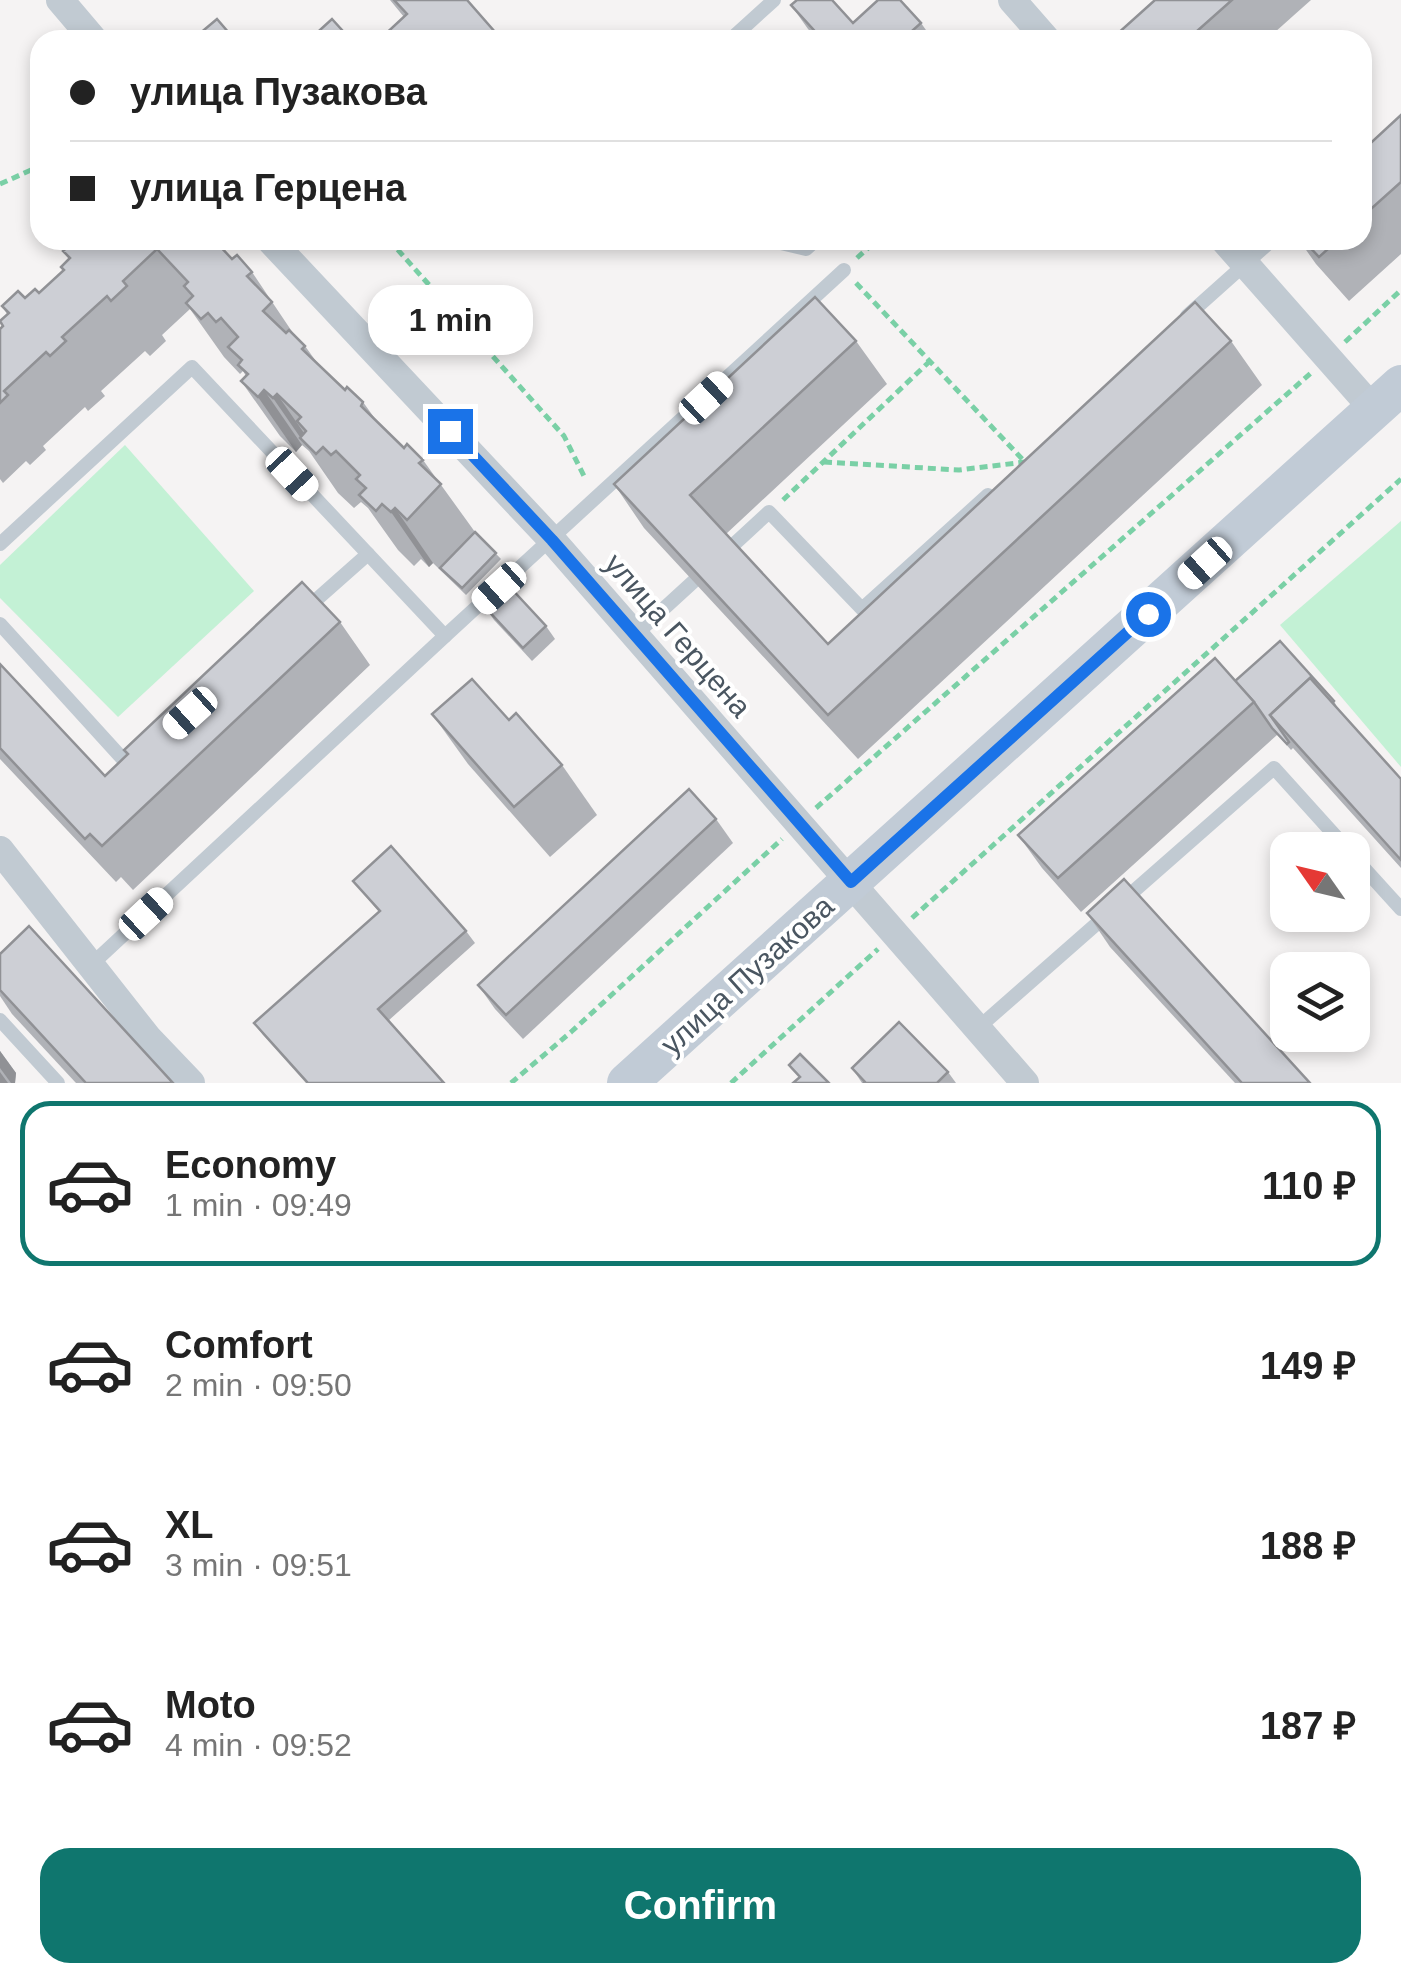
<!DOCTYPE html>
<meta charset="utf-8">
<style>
:root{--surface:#fff;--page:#f2f2f2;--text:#222;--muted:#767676;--line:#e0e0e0;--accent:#0f766e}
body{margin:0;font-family:Helvetica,sans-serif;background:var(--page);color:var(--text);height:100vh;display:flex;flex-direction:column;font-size:38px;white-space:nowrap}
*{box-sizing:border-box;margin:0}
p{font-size:32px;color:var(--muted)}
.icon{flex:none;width:55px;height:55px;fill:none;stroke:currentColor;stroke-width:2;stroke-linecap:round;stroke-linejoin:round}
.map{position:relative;height:1083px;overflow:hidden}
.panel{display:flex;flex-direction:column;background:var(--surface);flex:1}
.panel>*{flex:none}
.hud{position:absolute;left:30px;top:30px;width:1342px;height:220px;border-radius:30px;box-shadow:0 5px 15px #0003;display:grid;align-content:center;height:220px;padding:0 40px;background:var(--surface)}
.needle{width:65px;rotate:304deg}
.tools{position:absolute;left:1270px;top:832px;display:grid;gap:20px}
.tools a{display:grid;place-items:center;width:100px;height:100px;border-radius:20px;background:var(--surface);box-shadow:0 5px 15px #0003;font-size:50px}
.end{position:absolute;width:45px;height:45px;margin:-22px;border:12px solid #1a73e8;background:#fff;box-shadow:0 0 0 5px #fff}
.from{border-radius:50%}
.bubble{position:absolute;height:70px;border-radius:30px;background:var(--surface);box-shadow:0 5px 15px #0003;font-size:32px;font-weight:700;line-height:70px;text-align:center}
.car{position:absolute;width:30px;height:60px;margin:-30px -15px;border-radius:12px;box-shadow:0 0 8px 2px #0007;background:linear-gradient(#fff 24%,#345 0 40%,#fff 0 76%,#345 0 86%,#fff 0)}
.hud b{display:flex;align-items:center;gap:35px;height:95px;font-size:38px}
.hud b+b{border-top:2px solid var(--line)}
.hud i{width:25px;height:25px;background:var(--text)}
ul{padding:18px 0 0;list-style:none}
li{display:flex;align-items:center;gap:30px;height:165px;margin:0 20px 15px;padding:0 20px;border:5px solid transparent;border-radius:30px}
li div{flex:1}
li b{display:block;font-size:38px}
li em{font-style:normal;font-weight:700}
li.selected{border-color:var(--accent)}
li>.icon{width:90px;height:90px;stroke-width:1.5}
.button{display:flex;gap:20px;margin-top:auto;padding:20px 40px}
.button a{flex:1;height:115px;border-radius:30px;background:var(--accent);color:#fff;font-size:40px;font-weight:700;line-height:115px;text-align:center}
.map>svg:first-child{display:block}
.green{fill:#c3f1d5}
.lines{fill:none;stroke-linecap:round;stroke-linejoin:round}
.path{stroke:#7ad0a6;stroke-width:5;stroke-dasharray:8 5;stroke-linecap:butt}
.lane{stroke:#c1cad2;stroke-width:14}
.street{stroke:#c1cad2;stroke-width:28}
.secondary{stroke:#c1cbd6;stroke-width:40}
.wall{fill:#b0b2b7}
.shaded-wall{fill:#909195}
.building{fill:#cdcfd5;stroke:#909195;stroke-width:2.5}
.route{stroke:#1a73e8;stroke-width:12}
.labels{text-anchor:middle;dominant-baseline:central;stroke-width:8;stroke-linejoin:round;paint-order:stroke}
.street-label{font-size:30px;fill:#4a5661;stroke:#fff}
</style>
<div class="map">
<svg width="1401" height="1083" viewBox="0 0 1401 1083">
<rect width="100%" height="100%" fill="#f5f3f3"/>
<g class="green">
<polygon points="125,445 254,591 118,717 0,598 0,565"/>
<polygon points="1401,521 1401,767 1280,625"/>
</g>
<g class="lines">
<g class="path">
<polyline points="0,184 40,166"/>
<polyline points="389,240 564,436 586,480"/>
<polyline points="857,258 877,240"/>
<polyline points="856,283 1025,462"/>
<polyline points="1345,342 1401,290"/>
<polyline points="824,462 959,470 1025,462"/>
<polyline points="783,500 930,361"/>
<polyline points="816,808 1311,373"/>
<polyline points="912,918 1401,479"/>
<polyline points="511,1083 571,1032 782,839"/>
<polyline points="731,1083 878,949"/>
</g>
<g class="lane">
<polyline points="730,40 774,0"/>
<polyline points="768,240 806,249 816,240"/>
<polyline points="1187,316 1272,240"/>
<polyline points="0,544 192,367 368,554"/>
<polyline points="730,548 769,512 862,609 988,495"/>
<polyline points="0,624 130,767 135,763"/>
<polyline points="635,635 694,581"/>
<polyline points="445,636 844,270"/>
<polyline points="1352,855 1401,909"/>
<polyline points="91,965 445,636 368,554 307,608"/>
<polyline points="0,1020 58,1083"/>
<polyline points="978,1028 1274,768 1348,850"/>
</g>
<g class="street">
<polyline points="60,0 94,40"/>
<polyline points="1012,0 1047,40"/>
<polyline points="270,240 552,540 1025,1083"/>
<polyline points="1224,240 1374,410"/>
<polyline points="0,850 148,1038 191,1083"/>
</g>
<polyline class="secondary" points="627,1083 1401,385"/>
</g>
<g class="wall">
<polygon points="390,0 467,0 502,40 379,40 404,17"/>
<polygon points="1155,0 1311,0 1266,40 1120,40 1116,35"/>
<polygon points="791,5 853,23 921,23 933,40 818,40 808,29"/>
<polygon points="1401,115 1401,254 1349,301 1316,264 1299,240 1362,240 1362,151"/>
<polygon points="89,240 217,240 232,259 252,272 297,339 305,346 318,364 345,390 363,402 376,420 404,448 423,460 475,532 501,559 466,595 433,563 429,567 421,559 414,566 398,550 368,508 361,502 354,508 338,493 309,451 302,445 296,452 280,436 241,381 246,376 243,371 240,374 224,357 190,309 162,335 166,341 150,356 145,351 101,391 105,396 88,411 85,407 43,446 46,450 30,465 26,461 3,483 0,479 0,329 3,326 7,314 2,306 39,293 63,270 69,259 63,251 86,243"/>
<polygon points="856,341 887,384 726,534 828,644 1231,341 1262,385 858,759 644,528 614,484"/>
<polygon points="485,607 546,626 555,639 532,661 494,620"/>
<polygon points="340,622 370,665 133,890 121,877 116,882 0,759 0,664 105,776"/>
<polygon points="1235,681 1334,701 1338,709 1401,779 1401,868 1293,748 1291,750 1277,734 1277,735 1081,912 1042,868 1018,835"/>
<polygon points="432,714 509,720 562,765 597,815 550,857 468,764"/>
<polygon points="716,819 733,843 523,1039 495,1009 478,985"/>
<polygon points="353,881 466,931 475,943 388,1021 444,1083 306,1083 263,1035 254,1023 379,912"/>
<polygon points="1087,913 1310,1083 1235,1083 1110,947"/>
<polygon points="0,954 173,1083 76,1083 12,1014 0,996"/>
<polygon points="0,1051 16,1073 15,1083 0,1083"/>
<polygon points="852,1068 948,1072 956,1083 862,1083"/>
</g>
<g class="shaded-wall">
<polygon points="264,390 302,445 296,452 258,397"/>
<polygon points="277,394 315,449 302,440 273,398"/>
<polygon points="395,508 433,563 429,567 391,512"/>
<polygon points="0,1051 16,1073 15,1083 11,1083 0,1068"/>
<polygon points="0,1072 8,1083 0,1083"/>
</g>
<g class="building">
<polygon points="394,0 467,0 502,40 438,40 433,35 428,40 379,40 407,14"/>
<polygon points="797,0 832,0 853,23 878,0 900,0 921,23 902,40 823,40 791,5"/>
<polygon points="1155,0 1232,0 1187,40 1121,40 1116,35"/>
<polygon points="217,19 235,40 192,40"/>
<polygon points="332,19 351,40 309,40"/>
<polygon points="1401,115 1401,182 1362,217 1362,151"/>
<polygon points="75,240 84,240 86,243 89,240 214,240 232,259 237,255 252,272 247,276 272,302 263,311 286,333 289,330 305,346 302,349 345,390 347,387 363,402 361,406 404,448 407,444 423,460 419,463 441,484 407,520 395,508 391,512 382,504 376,511 359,495 366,488 356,479 360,475 336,451 331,455 323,447 316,454 300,438 306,431 297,421 301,417 277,394 273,398 264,390 258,397 241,381 248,374 238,365 242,360 228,347 238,337 221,318 216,322 208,313 201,319 186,303 193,296 184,286 188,282 157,249 123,281 127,286 111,301 107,296 62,337 66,341 50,356 46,352 4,391 8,395 0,403 0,329 3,326 0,321 9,313 2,306 18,291 25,298 35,289 39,293 64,270 61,267 70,258 63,251"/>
<polygon points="1303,240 1338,240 1319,257"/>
<polygon points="815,297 856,341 690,495 828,644 1195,302 1231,341 828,715 614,484"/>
<polygon points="475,532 496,553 462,588 440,568"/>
<polygon points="302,582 340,622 102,846 90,834 85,839 0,748 0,664 105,776 128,754 124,750"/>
<polygon points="508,585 546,626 523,648 485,607"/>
<polygon points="1280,641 1334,701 1332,703 1310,678 1270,715 1289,742 1287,744 1272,728 1254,702 1235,681"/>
<polygon points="1215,658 1254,702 1058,878 1018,835"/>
<polygon points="1310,678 1401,779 1401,860 1270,715"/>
<polygon points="472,679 509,720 516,713 562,765 514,807 432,714"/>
<polygon points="689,789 716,819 506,1015 478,985"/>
<polygon points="391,846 466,931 378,1009 444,1083 308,1083 254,1023 380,911 353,881"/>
<polygon points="1124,879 1310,1083 1242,1083 1087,913"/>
<polygon points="29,926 173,1083 86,1083 0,990 0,954"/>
<polygon points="899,1022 948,1072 937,1083 864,1083 865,1082 852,1068"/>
<polygon points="800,1054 829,1083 793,1083 800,1077 789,1065"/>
</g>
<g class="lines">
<polyline class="route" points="450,431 552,540 851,882 1148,614"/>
</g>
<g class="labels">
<g class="street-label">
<text transform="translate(678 635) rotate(49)">улица Герцена</text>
<text transform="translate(747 975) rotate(-42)">улица Пузакова</text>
</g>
</g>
</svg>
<div class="tools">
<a><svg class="needle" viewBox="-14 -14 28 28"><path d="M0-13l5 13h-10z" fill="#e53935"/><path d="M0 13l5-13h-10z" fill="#767676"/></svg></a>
<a><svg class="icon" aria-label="layers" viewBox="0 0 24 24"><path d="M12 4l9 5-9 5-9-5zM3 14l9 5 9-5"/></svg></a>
</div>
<i class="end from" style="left:1148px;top:614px"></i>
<i class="end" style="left:450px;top:431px"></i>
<div class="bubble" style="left:368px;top:285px;width:165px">1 min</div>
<i class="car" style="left:706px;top:398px;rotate:47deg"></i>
<i class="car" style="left:292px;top:474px;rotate:137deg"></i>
<i class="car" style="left:1205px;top:563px;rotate:228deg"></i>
<i class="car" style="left:499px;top:588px;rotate:228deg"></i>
<i class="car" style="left:190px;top:713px;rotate:228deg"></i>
<i class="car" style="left:146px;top:914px;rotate:47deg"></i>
<div class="hud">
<b><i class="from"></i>улица Пузакова</b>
<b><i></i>улица Герцена</b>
</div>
</div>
<section class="panel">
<ul>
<li class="selected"><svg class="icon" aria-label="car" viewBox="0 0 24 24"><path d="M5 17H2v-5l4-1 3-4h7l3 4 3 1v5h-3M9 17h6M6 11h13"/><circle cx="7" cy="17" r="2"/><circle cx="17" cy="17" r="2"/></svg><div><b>Economy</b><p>1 min · 09:49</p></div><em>110 ₽</em></li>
<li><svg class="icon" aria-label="car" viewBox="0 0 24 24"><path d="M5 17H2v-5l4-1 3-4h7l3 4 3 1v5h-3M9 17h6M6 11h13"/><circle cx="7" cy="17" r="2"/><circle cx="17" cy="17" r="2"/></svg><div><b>Comfort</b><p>2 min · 09:50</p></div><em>149 ₽</em></li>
<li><svg class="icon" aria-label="car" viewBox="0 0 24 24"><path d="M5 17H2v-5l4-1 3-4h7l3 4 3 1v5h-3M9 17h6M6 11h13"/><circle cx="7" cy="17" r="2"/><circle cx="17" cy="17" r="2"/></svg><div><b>XL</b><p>3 min · 09:51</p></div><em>188 ₽</em></li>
<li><svg class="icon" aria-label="car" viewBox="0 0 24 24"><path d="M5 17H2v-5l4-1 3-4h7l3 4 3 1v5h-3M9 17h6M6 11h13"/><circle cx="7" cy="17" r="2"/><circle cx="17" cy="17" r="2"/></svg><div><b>Moto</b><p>4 min · 09:52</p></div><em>187 ₽</em></li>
</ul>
<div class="button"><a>Confirm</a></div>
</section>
